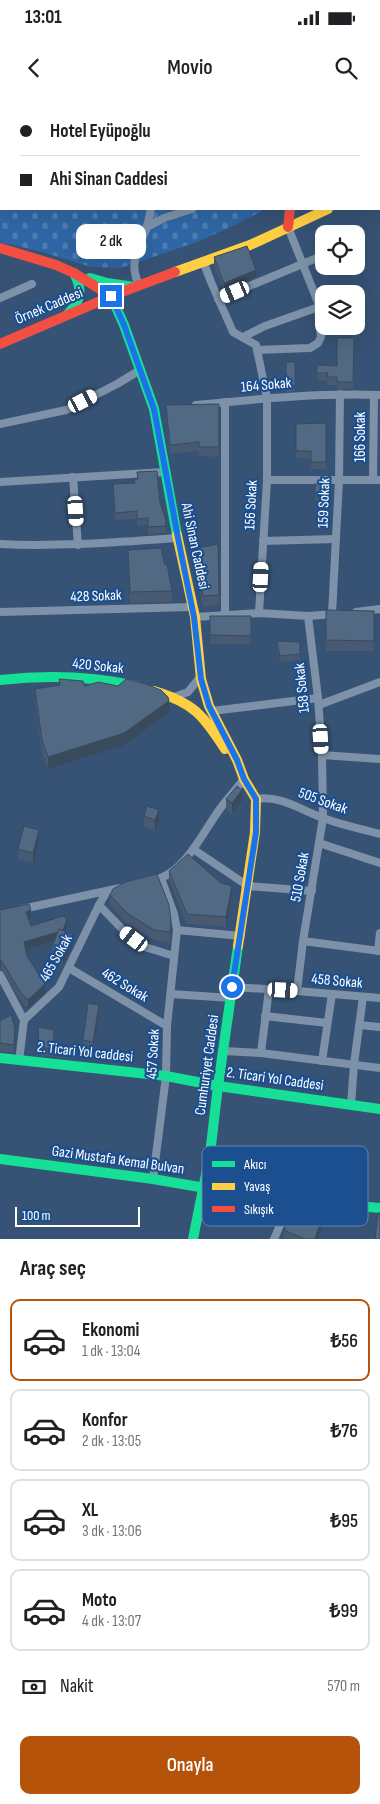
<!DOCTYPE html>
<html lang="tr">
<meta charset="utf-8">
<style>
:root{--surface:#fff;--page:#f6f6f6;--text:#202124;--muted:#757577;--line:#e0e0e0;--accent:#b45309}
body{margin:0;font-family:"Sofia Sans Condensed",sans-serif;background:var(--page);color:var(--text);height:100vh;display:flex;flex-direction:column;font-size:19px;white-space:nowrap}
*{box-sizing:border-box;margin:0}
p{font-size:16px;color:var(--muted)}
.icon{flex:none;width:28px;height:28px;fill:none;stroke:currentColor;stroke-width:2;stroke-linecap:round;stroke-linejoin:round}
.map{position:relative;height:1139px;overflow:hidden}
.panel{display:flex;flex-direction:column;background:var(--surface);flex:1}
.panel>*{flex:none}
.guide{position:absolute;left:0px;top:0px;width:380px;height:110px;box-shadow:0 5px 20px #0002;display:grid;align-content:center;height:110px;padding:0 20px;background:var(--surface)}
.buttons{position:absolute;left:315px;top:125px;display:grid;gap:10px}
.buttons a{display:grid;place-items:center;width:50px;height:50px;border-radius:10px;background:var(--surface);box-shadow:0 5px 20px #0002;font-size:25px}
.scale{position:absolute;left:15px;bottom:12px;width:125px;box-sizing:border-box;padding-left:5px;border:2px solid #fff;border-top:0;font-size:14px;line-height:18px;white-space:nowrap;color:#fff;-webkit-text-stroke:4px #1b4f8f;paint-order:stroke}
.end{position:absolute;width:22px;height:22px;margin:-11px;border:6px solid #1a73e8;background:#fff;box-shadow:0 0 0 2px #fff}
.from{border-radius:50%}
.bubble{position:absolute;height:35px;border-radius:10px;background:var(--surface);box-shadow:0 5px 20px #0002;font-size:16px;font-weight:600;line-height:35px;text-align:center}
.car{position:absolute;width:15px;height:30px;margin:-15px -8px;border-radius:6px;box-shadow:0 0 4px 1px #0007;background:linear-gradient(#fff 24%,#345 0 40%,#fff 0 76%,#345 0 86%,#fff 0)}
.guide b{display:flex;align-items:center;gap:18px;height:48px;font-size:19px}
.guide b+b{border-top:1px solid var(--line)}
.guide i{width:12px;height:12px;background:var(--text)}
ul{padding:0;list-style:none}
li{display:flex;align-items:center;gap:15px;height:82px;margin:0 10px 8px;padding:0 10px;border:2px solid var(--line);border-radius:10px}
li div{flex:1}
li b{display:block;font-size:19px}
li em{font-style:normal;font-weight:600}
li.active{border-color:var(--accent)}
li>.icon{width:45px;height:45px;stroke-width:1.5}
h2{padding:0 20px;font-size:22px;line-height:60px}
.pay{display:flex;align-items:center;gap:12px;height:55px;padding:0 20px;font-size:19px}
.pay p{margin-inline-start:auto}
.button{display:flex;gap:10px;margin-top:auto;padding:10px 20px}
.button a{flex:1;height:58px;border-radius:10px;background:var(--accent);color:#fff;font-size:20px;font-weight:600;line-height:58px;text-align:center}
.status{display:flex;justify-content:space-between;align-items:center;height:35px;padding:0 25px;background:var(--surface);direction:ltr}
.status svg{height:14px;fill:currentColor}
header{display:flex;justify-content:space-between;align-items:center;height:65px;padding:0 20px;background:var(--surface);font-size:22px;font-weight:600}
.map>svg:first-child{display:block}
.cemetery{fill:url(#cemetery-stones)}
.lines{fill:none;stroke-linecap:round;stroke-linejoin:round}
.street{stroke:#7d92a8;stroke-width:8}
.fast{stroke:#16e098;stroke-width:10}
.slow{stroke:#ffcf43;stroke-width:10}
.jam{stroke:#f24e42;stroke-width:10}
.wall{fill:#475a72}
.shaded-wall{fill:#394a5c}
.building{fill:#526984;stroke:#394a5c}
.route{stroke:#1a73e8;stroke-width:6}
.labels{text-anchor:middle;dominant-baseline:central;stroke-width:4.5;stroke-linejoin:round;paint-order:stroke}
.street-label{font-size:15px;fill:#fff;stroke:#1b4f8f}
.key{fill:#1b4f8f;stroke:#5f84b1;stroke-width:1}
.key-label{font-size:14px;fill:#fff}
</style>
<div class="status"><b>13:01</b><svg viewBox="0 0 49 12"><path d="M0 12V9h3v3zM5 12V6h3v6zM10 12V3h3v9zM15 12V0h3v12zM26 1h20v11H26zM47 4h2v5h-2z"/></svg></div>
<header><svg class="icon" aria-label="back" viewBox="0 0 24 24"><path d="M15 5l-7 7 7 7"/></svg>Movio<svg class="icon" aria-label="search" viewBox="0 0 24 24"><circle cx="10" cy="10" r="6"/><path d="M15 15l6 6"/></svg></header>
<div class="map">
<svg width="380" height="1139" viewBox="0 0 380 1139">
<defs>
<pattern id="cemetery-stones" width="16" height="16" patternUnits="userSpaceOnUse" patternTransform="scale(1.25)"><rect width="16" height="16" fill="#2f66a5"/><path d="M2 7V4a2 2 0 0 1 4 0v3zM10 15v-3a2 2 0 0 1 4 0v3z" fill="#4e7db2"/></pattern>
</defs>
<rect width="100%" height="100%" fill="#365274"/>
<polygon class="cemetery" points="0,0 309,0 1,1 1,109 266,109 239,123 197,142 121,168 91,167 39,151 0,142"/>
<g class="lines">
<g class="street">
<polyline points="124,1 125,0"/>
<polyline points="167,1 167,0"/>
<polyline points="261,1 261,0"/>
<polyline points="378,1 380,0"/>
<polyline points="379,40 380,43"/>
<polyline points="0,51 1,51"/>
<polyline points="147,127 151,109"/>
<polyline points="203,161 211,182 233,232 256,245 267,298 267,380 259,513"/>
<path d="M 139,185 C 128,162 139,149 147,127 L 164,118 L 192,109"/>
<polyline points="0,198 32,184"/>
<polyline points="218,199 324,155"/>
<polyline points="243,237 265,226 316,208 319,205 288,127"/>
<polyline points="257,250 310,248 318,243 321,237 318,207"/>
<polyline points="225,302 225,515"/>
<path d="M 196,305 C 257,299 318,293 380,295"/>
<polyline points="0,324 66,310 117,284 140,270"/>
<polyline points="73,377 78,445"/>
<polyline points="267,380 380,380"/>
<polyline points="373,380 374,295"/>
<polyline points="0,382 165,372"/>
<polyline points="263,441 336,439"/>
<path d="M 0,444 C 59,447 118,442 178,438"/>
<polyline points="0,512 192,507"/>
<polyline points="356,512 380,509"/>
<polyline points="332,514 339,380 340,294"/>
<polyline points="195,517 259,513 308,516 335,514"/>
<polyline points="174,597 188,592 201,576"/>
<polyline points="319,605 380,582"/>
<polyline points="212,611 318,598"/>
<polyline points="322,655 380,659"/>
<path d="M 256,699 C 280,695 301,710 323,718 C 342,725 361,729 380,734"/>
<polyline points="319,743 380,763"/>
<polyline points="193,749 248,786 312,791"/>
<path d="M 158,779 C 187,770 205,728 222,706 C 229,697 237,688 244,679"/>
<polyline points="99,805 124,831 145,847 174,856"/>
<polyline points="22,809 120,788"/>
<polyline points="177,830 241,836"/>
<polyline points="303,841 380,851"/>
<polyline points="378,851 380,833"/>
<polyline points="69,868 167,926"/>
<polyline points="0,875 24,920"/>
<polyline points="232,887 297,891 380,898"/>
<polyline points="297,891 303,841 323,718 322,655 318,598 308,516"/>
<polyline points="171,894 231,898"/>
<polyline points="265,916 327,923"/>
<polyline points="359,925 380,927"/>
<polyline points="224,951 261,953 380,968"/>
<polyline points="261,953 269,889"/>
<polyline points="19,961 24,920 59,887 99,805 107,791"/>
<polyline points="322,961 332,894"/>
<polyline points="351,1005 354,964 363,897"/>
<polyline points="153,1079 166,976 167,926 177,830 174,814 161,778"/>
<polyline points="274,1139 291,1100"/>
</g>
<g class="fast">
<polyline points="90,178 107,183 134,187"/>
<polyline points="111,196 124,225 154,309 177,435"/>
<path d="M 68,214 C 81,200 83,190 74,173"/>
<path d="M 0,580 C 46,575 91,576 136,586"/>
<polyline points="0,958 166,976 218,986 380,1009"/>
<polyline points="0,1059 153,1079 223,1091 291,1100 380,1108"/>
<polyline points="193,1139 210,1054 218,986 238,846"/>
</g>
<g class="slow">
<polyline points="379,81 380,80"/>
<polyline points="379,90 380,90"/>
<polyline points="175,172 250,145 328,109"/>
<polyline points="177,435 195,517 201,579 209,606 237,660 244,679 256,699 255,732 238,846"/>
<path d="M 154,591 C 194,603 203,615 225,649"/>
</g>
<g class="jam">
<polyline points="317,1 318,0"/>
<polyline points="288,127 290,109"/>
<polyline points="0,148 56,165 74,173 111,196"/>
<polyline points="0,244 119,193 175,172"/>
</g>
</g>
<g class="wall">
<polygon points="214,157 256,177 224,190 214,165"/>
<polygon points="354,238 353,289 337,289 337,285 327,285 327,281 317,280 317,265 337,266"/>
<polygon points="286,262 295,262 295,291 286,292"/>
<polygon points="219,304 219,357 199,356 199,351 170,354 166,315 166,305"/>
<polygon points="326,323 326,369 311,369 311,358 296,358 296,324"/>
<polygon points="137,372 160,403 165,417 166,433 148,434 148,425 137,426 137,419 115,420 113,384 134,383 137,379"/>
<rect x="315" y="384" width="12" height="17"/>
<polygon points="218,444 219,505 203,507 193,459 193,449"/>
<polygon points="128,450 165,465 172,491 172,502 130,503"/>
<polygon points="326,510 374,511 374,551 326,551"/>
<rect x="210" y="516" width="41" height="28"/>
<polygon points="277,541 300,542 300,560 280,562 277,547"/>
<polygon points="59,579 85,586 169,613 124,645 48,669 42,652 35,601 35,589 59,586"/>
<polygon points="226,699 242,701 232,714 226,709"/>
<polygon points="144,716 159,721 155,731 144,727"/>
<polygon points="39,741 33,763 18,759 18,749"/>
<polygon points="169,771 232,796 226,827 187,824 169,781"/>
<polygon points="110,795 171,830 170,843 154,840 127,824 110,805"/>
<polygon points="0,810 31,818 28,819 31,826 67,827 65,832 73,845 63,865 51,860 51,849 54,841 26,850 27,856 45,893 28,908 21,901 1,869 0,869"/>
<polygon points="99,913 93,950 83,948 83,940"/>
<polygon points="0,921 15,928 14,953 0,951"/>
<polygon points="38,927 54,938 53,957 39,955"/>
<polygon points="325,1118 318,1139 284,1139 284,1130"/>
</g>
<g class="shaded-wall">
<polygon points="256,170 256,177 224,190 224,183"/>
<polygon points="169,601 169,613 124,645 48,669 48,657"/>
<polygon points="242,690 242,701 232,714 232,703"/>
<polygon points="159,710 159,721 155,731 155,720"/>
<polygon points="39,730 39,741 33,763 33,753"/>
<polygon points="232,786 232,796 226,827 226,817"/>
<polygon points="31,810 31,818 26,820 26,812"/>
<polygon points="67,819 67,827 63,838 24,851 24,842"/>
<polygon points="171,820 171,830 170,843 170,832"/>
<polygon points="73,835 73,845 63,865 63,855"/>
<polygon points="1,860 1,869 0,869 0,861"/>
<polygon points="45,884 45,893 28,908 28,900"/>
<polygon points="99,905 99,913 93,950 93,942"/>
<polygon points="325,1107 325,1118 318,1139 315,1139"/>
</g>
<g class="building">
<polygon points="247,146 256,170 224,183 214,157"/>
<polygon points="337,238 354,238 353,282 337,282 337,277 327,277 328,273 317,273 317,265 337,266"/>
<rect x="286" y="262" width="9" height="24"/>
<polygon points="219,304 219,347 199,347 199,342 170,345 166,305"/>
<polygon points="326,323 326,362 311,362 311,351 296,351 296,324"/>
<polygon points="157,371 160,403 165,417 166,426 148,427 148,418 137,419 137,411 115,413 113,384 135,383 134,379 138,379 137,372"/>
<rect x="315" y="384" width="12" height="12"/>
<polygon points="218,444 219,495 203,496 193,449"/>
<polygon points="161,448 165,465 167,464 172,491 130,492 128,450"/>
<polygon points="326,510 374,511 374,541 326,540"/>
<polygon points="210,516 251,516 251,536 210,535"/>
<polygon points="277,541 300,542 300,554 280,556"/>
<polygon points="59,579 83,581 85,586 98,582 118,586 126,579 146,584 161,590 168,597 169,601 124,633 48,657 42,640 35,589 60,585"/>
<polygon points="237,686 242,690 232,703 226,699"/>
<polygon points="147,706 159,710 155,720 144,716"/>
<polygon points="24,726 39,730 33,753 18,749"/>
<polygon points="188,754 221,783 232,786 226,817 187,814 169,771"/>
<polygon points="157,774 169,805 171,820 170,832 154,830 127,813 110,795 113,789 125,782"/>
<polygon points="29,804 31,810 26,812 31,826 63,816 67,819 63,830 59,829 58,832 24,842 27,856 45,884 28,900 21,893 1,860 0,861 0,810"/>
<polygon points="59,829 73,835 63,855 51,849"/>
<polygon points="88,903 99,905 93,942 83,940"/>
<polygon points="11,915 15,928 14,945 0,943 0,921"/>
<polygon points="38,927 54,930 53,949 39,947"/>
<polygon points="296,1100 325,1107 315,1139 305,1139 284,1130"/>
<polygon points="378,1113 380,1113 380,1139 375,1139"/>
</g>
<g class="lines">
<polyline class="route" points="111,196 124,225 154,309 178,438 194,517 201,579 209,606 237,660 244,679 256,699 256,732 232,887"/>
</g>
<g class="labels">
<g class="street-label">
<text transform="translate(49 206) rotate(-23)">Örnek Caddesi</text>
<text transform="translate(266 285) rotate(-5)">164 Sokak</text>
<text transform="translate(360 337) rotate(-90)">166 Sokak</text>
<text transform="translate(324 403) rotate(-88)">159 Sokak</text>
<text transform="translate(251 405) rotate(-87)">156 Sokak</text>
<text transform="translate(195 446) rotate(78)">Ahi Sinan Caddesi</text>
<text transform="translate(96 496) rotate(-2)">428 Sokak</text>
<text transform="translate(98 566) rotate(6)">420 Sokak</text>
<text transform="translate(302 588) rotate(-96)">158 Sokak</text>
<text transform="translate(323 701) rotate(20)">505 Sokak</text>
<text transform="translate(300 777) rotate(-80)">510 Sokak</text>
<text transform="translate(56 858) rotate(-61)">465 Sokak</text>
<text transform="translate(337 881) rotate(5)">458 Sokak</text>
<text transform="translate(125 885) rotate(31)">462 Sokak</text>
<text transform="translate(85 952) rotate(6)">2. Ticari Yol caddesi</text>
<text transform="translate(153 954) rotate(-87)">457 Sokak</text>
<text transform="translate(207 965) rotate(-82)">Cumhuriyet Caddesi</text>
<text transform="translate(275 979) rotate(8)">2. Ticari Yol Caddesi</text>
<text transform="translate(118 1060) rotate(8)">Gazi Mustafa Kemal Bulvan</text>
</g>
</g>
<rect x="202" y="1046" width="166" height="80" rx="8" class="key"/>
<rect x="212" y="1061" width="23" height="6" fill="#16e098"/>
<rect x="212" y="1083" width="23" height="7" fill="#ffcf43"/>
<rect x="212" y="1106" width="23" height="6" fill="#f24e42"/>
<g class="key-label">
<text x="244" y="1069">Akıcı</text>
<text x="244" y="1091">Yavaş</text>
<text x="244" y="1114">Sıkışık</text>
</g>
</svg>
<div class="buttons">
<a><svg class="icon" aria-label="locate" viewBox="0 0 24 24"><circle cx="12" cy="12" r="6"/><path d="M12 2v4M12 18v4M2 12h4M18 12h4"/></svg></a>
<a><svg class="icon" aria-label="layers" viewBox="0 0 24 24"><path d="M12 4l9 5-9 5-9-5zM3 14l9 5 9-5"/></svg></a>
</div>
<div class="scale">100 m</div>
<i class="end from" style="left:232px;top:887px"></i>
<i class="end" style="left:111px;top:196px"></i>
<div class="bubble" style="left:76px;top:124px;width:70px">2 dk</div>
<i class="car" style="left:235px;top:192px;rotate:247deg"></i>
<i class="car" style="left:83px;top:301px;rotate:63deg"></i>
<i class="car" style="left:76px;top:411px;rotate:176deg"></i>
<i class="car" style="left:261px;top:477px;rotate:3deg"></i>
<i class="car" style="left:321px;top:639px;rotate:176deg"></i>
<i class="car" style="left:134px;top:839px;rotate:307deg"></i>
<i class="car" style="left:283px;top:890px;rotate:93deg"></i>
<div class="guide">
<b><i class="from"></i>Hotel Eyüpoğlu</b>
<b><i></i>Ahi Sinan Caddesi</b>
</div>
</div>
<section class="panel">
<h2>Araç seç</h2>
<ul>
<li class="active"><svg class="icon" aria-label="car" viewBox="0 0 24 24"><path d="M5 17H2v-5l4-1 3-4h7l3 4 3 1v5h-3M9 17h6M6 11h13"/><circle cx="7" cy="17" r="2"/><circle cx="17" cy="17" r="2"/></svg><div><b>Ekonomi</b><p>1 dk · 13:04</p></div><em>₺56</em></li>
<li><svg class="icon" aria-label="car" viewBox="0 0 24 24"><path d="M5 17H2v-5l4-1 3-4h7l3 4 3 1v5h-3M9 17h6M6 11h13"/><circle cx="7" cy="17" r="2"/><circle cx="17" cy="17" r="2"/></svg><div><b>Konfor</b><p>2 dk · 13:05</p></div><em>₺76</em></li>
<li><svg class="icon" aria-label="car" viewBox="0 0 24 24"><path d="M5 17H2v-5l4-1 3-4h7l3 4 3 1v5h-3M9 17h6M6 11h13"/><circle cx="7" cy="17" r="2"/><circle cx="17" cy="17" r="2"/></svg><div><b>XL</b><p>3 dk · 13:06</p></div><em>₺95</em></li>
<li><svg class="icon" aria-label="car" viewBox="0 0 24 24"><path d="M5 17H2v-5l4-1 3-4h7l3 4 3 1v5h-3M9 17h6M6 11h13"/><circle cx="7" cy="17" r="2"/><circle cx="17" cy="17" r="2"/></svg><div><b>Moto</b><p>4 dk · 13:07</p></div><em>₺99</em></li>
</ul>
<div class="pay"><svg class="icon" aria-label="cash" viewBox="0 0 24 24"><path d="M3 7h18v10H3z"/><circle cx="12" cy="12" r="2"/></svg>Nakit<p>570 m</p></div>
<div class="button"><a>Onayla</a></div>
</section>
